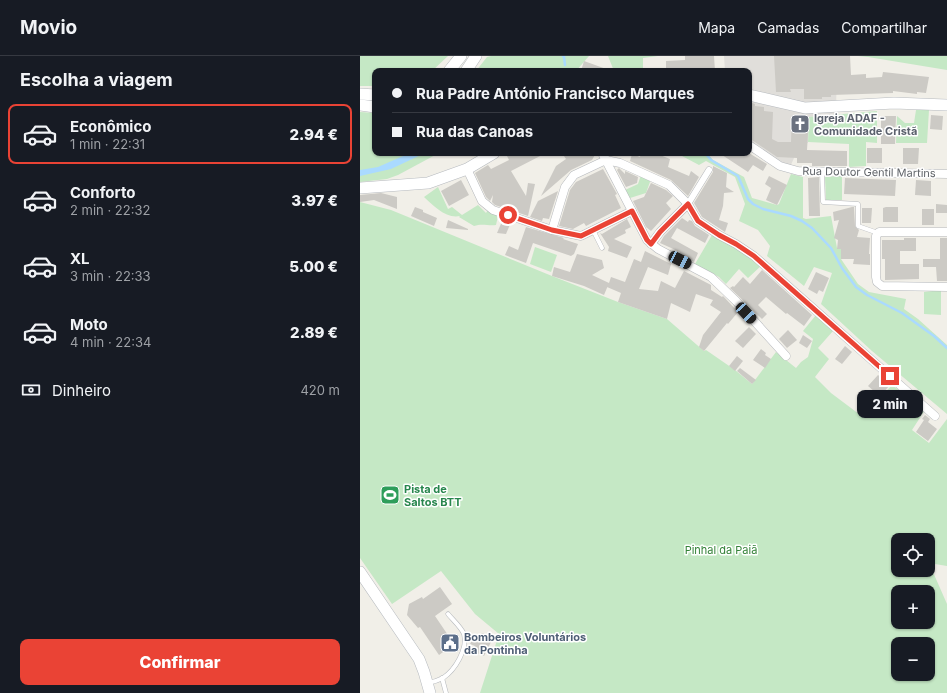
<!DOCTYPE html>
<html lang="pt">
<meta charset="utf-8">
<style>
:root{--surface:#171b24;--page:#242831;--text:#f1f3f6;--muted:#9ea1a6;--line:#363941;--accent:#ea4335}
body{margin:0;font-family:Inter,sans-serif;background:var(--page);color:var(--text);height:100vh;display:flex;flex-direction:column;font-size:15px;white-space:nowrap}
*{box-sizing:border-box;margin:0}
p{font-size:13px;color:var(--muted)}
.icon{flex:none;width:22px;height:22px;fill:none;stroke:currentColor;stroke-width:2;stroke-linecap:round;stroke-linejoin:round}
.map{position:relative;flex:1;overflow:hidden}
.sheet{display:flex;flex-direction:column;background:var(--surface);width:360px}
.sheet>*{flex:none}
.banner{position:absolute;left:12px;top:12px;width:380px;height:88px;border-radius:8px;box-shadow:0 1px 3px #0004;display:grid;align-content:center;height:88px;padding:0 20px;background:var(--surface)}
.buttons{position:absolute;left:531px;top:477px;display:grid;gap:8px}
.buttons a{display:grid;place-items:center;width:44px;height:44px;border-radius:8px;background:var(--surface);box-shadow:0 1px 3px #0004;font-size:20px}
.end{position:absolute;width:18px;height:18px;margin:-9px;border:5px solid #ea4335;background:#fff;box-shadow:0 0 0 2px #fff}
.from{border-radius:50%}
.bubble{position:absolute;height:28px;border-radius:8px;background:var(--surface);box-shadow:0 1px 3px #0004;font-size:13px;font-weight:800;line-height:28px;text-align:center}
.car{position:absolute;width:12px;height:24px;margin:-12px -6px;border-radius:5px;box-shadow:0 0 3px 1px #0007;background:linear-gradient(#222 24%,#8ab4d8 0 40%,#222 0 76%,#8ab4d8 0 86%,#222 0)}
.banner b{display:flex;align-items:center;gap:14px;height:38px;font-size:15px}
.banner b+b{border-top:1px solid var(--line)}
.banner i{width:10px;height:10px;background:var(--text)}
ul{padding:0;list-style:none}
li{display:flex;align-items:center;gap:12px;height:60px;margin:0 8px 6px;padding:0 12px;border:2px solid transparent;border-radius:8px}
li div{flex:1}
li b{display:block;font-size:15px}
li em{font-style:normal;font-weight:800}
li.current{border-color:var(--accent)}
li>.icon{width:36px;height:36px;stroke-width:1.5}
h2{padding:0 20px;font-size:18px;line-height:48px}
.pay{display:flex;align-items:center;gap:10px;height:44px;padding:0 20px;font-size:15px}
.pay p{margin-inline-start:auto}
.action{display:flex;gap:8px;margin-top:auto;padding:8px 20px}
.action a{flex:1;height:46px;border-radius:8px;background:var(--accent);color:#fff;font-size:16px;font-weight:800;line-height:46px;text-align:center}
header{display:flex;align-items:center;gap:24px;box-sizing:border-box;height:56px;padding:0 20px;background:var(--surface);border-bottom:1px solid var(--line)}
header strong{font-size:19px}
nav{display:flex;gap:22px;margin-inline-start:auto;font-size:14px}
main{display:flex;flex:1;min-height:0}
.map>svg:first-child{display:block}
.industrial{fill:#e0deda}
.green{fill:#c5e8c5;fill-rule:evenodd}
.water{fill:#aadaff}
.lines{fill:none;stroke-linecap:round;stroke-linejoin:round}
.stream{stroke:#aadaff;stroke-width:2.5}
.building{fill:#cccac5}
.service-casing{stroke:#b5b8bc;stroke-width:5}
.pedestrian-casing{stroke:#b5b8bc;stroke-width:7}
.minor-casing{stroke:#b5b8bc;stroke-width:9}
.secondary-casing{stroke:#b6babf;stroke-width:12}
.service{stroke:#fff;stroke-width:4}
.pedestrian{stroke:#fff;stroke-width:6}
.minor{stroke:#fff;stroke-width:8}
.secondary{stroke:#fff;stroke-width:11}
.route{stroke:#ea4335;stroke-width:5}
.labels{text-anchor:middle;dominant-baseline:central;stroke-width:3;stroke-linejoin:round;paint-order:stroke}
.worship-label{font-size:11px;font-weight:bold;fill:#5b616d;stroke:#fff;text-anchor:start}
.street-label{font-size:11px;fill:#5f6368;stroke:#fff}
.leisure-label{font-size:11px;font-weight:bold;fill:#27864d;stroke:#fff;text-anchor:start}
.park-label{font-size:11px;fill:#348238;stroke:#fff}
.service-label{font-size:11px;font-weight:bold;fill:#4e5e75;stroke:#fff;text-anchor:start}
</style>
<header>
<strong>Movio</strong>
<nav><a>Mapa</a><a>Camadas</a><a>Compartilhar</a></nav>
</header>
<main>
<section class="sheet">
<h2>Escolha a viagem</h2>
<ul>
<li class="current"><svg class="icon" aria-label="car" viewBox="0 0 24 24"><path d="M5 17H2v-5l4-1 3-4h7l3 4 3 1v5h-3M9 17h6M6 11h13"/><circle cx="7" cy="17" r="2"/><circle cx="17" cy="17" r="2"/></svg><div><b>Econômico</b><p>1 min · 22:31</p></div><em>2.94 €</em></li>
<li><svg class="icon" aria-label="car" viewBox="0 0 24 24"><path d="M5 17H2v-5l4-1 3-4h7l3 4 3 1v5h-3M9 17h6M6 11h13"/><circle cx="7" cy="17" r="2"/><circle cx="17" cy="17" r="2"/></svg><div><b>Conforto</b><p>2 min · 22:32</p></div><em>3.97 €</em></li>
<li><svg class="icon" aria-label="car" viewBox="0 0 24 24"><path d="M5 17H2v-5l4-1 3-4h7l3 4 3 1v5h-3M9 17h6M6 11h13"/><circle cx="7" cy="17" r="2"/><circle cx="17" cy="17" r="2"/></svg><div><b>XL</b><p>3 min · 22:33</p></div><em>5.00 €</em></li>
<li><svg class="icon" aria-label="car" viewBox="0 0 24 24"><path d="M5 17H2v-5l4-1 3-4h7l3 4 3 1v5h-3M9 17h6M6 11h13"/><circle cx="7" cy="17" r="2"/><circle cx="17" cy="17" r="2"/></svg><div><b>Moto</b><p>4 min · 22:34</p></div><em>2.89 €</em></li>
</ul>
<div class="pay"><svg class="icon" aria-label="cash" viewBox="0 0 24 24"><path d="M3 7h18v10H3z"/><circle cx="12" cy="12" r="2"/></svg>Dinheiro<p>420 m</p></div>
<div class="action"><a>Confirmar</a></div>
</section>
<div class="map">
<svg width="587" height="637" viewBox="0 0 587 637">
<rect width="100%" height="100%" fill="#f1efe8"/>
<polygon class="industrial" points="364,0 477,0 476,59 449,61 448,87 434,87 434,102 430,111 389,84 389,15 365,15"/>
<g class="green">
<polygon points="0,0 88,0 72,15 15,15 15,30 0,30"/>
<polygon points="131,0 229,0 216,15 116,15 127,1"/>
<polygon points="248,0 298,0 283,2 283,15 254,15"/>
<polygon points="498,0 587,0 587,14 508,1"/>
<polygon points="556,54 569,54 567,87 536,87 537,60 545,67 554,67"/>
<polygon points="517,55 517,87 506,86 506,110 489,111 489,88 448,86 449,61"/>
<polygon points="0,56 15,57 15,97 79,97 38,119 27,123 0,126"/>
<polygon points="323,97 347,97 353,104 384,121 392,142 417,149 419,148 431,118 443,121 443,162 446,163 471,160 477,192 481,193 481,203 498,228 509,236 546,243 544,253 558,263 587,289 587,358 512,295 461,248 472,217 454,211 444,230 407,200 410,190 398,174 379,165 385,148 375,121 346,105 339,109 322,100"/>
<polygon points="281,119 291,123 286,137 270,142 265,134 278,128"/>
<polygon points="482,120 482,144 466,144 465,121"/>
<path d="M 78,131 L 88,153 L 92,151 L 102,159 L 118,149 L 126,157 L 128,154 L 138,160 L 136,169 C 128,170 122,167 114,170 L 99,161 L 100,160 C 86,163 74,150 64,141 Z"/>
<path d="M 0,146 L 31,154 L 192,220 L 258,246 L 307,263 L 344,295 L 346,294 L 375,314 L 392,328 L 416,296 L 436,312 L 441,306 L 448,301 L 453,283 L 443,275 L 456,259 L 473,275 L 458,292 L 469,303 L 455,321 L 471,337 L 503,361 L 532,329 L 565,354 L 552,374 L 569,387 L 587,363 L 587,510 L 569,507 L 587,548 L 587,637 L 120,637 L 139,578 L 115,558 L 81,515 L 32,548 L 0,502 ZM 538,484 L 568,484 L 568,514 L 538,514 ZM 538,536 L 568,536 L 568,566 L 538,566 ZM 538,588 L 568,588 L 568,618 L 538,618 Z"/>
<polygon points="352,179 374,189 402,209 388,222 379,213 366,228 359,221 335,208"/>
<polygon points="175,191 197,199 191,216 170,208"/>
<polygon points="581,234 581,259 564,258 564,236"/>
</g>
<polygon class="water" points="50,97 65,97 31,113 0,120 0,114 18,111"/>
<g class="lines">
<g class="stream">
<polyline points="203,0 204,1 205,9"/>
<polyline points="345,97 351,104 378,120 388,143 393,148 403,153 431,160 442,165 452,172 471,192 482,212 496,231 507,239 542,257 574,280 587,292"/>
</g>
</g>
<g class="building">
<polygon points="325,0 354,0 355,15 306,15 306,5 325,4"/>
<polygon points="414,0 490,0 491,19 506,18 506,22 522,21 523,16 569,21 566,37 557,36 557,38 533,35 533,37 471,39 471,41 462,41 462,43 444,43 444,33 430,33 431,36 416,36"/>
<polygon points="224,5 249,14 249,15 221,15"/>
<polygon points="389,46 395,48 395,50 404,51 404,55 413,56 412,83 418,86 431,86 432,59 449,61 447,94 487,95 487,110 452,110 452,107 437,107 437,102 417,101 389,82"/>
<polygon points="571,59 583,60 582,74 570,73"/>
<polygon points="521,60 536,60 535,88 521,88"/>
<rect x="507" y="92" width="15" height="15"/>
<polygon points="543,92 559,92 558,108 543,108"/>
<polygon points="153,97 186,97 151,115 166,140 168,127 175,128 168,160 135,149 132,146 133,139 130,145 126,141 115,117 128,109 131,113 149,104 147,100"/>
<polygon points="202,97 236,97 232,104 211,114 181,140 196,110 206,103"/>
<polygon points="281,97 295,97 310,103 308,111 329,120 331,115 339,121 328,140 311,124 270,105 272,98 280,101"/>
<polygon points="359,97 389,97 407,108 403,115 393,109 388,116"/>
<polygon points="353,110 367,117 366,131 374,136 364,137 363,150 359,164 368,167 365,176 342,161 334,147 353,116"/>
<polygon points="259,112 265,118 265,115 278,121 277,127 266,131 257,114"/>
<polygon points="243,113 257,138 255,139 261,152 226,170 224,167 213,173 199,170 210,134 216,126"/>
<polygon points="409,120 427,129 417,149 406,144 411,132 405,128"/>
<polygon points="459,121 460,160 449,160 448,122"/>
<polygon points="485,122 536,124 535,140 484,138"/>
<polygon points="101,124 109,139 89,150 81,135"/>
<polygon points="556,124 571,125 571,140 555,139"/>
<polygon points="291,127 306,134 313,140 306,147 311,153 291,175 286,171 273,145 284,141"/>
<polygon points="198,135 189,163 183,162 182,165 170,161 178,145"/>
<polygon points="21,137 37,141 37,153 14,144 0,146 0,139"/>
<polygon points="576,148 587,149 587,157 576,157"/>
<polygon points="55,151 63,154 63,156 77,162 74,170 51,160"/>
<polygon points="492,151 494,151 495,170 499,174 497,181 510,182 509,198 510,198 510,209 493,208 494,203 481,203 481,193 477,193 478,184 474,182 479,164 474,165 473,156"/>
<polygon points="526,151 538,151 538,166 523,166 523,152"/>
<polygon points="502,152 512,152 511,167 502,167"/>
<rect x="562" y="153" width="12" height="16"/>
<polygon points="322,162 328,166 329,164 332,165 335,170 349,179 345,187 317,172 311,182 338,197 334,206 319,198 320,196 300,187 304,180"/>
<polygon points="143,163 151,166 146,178 137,177"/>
<polygon points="267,163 271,171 265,174 266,177 254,183 272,191 267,202 248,195 249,191 240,177 242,178"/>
<polygon points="88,164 108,173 108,174 86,172"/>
<polygon points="166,171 204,182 203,183 218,188 214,198 211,200 173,187 166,207 145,199 149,190 158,194"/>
<polygon points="544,182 556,182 556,195 540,195 540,208 559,208 559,223 525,224 525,203 522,203 522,184 544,184"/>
<polygon points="580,182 587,182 587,225 577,225 576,211 563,211 563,203 580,203"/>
<polygon points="285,195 311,208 308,219 288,211 279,233 298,235 301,225 315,232 324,215 351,229 351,234 362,241 363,240 378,256 368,268 367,267 344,295 339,291 343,279 361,256 350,249 353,244 336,238 330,256 311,247 307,263 258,246 261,237 247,231 249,227 244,239 224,230 192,220 194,211 210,216 217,198 242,204 244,212 232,219 249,227 251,221 265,226 274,203 281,206"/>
<polygon points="402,214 452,259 444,270 427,257 426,258 406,241 398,249 407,258 402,263 370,232 373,230 374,231 383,221 390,228"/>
<polygon points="456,216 469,222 463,236 459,234 457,238 448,233"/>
<polygon points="389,271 396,278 383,292 375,285"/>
<polygon points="428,274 437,284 427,292 419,283"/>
<polygon points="443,279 452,285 447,292 439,287"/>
<polygon points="485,290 492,296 482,308 475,303"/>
<polygon points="401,293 406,297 405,299 411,303 405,312 393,304"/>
<polygon points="377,300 383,305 375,315 369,310"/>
<polygon points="380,312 396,324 392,328 377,315"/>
<polygon points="518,319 530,329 514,347 509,342 515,336 508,330"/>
<polygon points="565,359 570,363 568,366 577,373 568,385 556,376 564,364 562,363"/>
<polygon points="80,531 92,548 75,560 94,588 79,599 60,571 58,572 47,559 49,548 62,541 63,543"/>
<polygon points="122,577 133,582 124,600 112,595 115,590 110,588 115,579 119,581"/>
</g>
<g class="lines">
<defs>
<g id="service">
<polyline points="462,116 463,146 498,148 498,170 518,177"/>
<polyline points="233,174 242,192"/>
<polyline points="82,622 86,637"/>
<path d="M 68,627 C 73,626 79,624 83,622 C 95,614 108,593 104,578 C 101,571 93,564 88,558"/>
</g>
<polyline id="pedestrian" points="328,148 349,114"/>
<g id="minor">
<polyline points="389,89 420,110 438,115 587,118"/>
<polyline points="242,97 287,184 298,193 351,221 376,245 426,300"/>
<polyline points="246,104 260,107 309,129 328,148 338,165 359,179 376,188 394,200 575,360"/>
<polyline points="107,113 122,145 133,154 192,174 221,180 272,155"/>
<polyline points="192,174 205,131 214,119 246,104"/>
<polyline points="587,176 519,176 516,180 516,221 517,226 522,230 587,231"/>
<polyline points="291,188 300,176 328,148"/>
</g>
<g id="secondary">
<polyline points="89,15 101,0"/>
<polyline points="106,15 116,0"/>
<polyline points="0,38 15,39"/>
<polyline points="389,39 445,52 534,47 587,49"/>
<polyline points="0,49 15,51"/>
<polyline points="0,132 68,127 107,113 134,97"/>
<polyline points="0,516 59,603 64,616 70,637"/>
</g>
</defs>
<use href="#service" class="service-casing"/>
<use href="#pedestrian" class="pedestrian-casing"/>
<use href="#minor" class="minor-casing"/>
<use href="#secondary" class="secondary-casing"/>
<use href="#service" class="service"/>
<use href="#pedestrian" class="pedestrian"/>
<use href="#minor" class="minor"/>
<use href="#secondary" class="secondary"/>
</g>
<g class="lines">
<polyline class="route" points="148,159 192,174 221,180 272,155 287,184 291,188 300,176 328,148 338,165 359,179 376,188 394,200 530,320"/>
</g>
<defs>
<symbol id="church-square" viewBox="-11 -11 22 22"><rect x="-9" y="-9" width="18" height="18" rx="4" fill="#6b7280" stroke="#fff"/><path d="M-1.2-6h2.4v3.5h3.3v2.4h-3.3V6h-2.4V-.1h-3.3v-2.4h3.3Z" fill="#fff"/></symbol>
<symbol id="stadium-square" viewBox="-11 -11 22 22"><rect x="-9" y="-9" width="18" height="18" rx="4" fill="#2e9e5b" stroke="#fff"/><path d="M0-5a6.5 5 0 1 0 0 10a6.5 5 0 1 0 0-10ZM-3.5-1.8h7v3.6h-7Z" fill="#fff"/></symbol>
<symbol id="civic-square" viewBox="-11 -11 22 22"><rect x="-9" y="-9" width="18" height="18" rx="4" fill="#5c6f8a" stroke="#fff"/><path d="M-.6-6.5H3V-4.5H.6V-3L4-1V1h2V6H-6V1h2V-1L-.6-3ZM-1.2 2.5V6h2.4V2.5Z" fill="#fff"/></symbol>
</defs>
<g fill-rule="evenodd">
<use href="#church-square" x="429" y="57" width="22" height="22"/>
<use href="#stadium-square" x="19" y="428" width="22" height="22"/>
<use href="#civic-square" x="79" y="576" width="22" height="22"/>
</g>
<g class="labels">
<g class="worship-label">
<text x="454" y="62">Igreja ADAF -<tspan x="454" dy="13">Comunidade Cristã</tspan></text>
</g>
<g class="street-label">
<text transform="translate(509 116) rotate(1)">Rua Doutor Gentil Martins</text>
</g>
<g class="leisure-label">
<text x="44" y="433">Pista de<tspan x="44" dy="13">Saltos BTT</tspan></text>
</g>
<g class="park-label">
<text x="361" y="494">Pinhal da Paiã</text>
</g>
<g class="service-label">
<text x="104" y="581">Bombeiros Voluntários<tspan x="104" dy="13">da Pontinha</tspan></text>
</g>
</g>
</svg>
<div class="buttons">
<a><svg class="icon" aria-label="locate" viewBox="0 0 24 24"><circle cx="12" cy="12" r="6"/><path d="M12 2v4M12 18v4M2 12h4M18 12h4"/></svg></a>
<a>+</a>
<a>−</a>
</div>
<i class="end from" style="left:148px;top:159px"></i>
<i class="end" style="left:530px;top:320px"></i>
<div class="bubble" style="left:497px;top:334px;width:66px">2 min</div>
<i class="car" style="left:320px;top:204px;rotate:117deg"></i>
<i class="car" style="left:386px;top:257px;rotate:137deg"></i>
<div class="banner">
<b><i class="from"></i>Rua Padre António Francisco Marques</b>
<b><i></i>Rua das Canoas</b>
</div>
</div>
</main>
